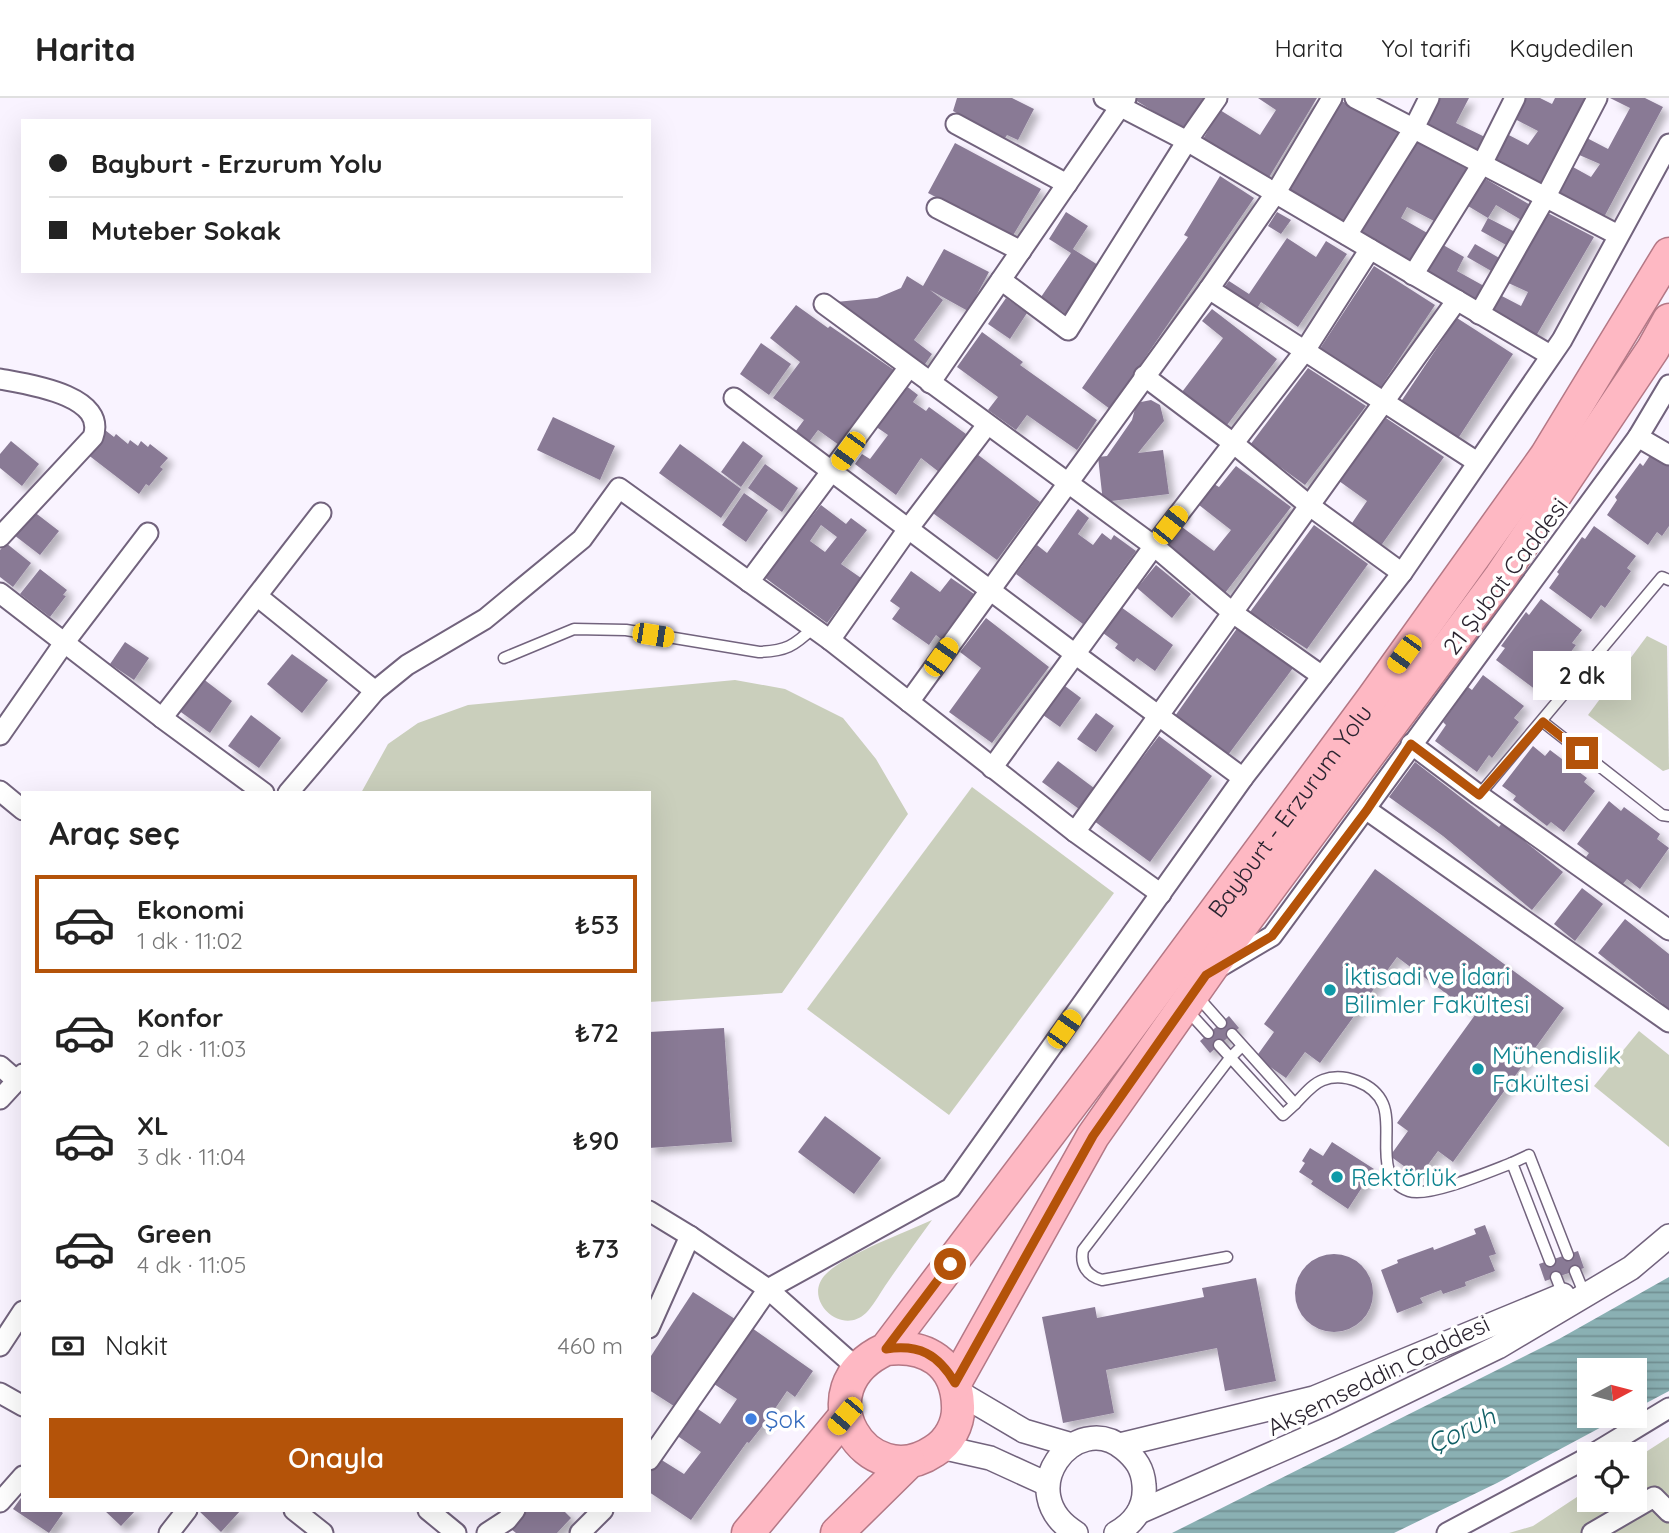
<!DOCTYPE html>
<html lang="tr">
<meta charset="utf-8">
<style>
:root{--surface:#fff;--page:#f6f6f6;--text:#222;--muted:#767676;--line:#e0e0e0;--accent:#b45309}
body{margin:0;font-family:Quicksand,sans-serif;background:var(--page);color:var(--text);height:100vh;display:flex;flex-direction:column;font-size:26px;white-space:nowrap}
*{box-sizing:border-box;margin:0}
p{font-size:23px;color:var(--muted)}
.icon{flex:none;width:38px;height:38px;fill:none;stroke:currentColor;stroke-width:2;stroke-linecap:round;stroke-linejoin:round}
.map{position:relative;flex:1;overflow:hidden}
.sheet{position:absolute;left:21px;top:693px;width:630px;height:721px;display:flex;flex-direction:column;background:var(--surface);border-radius:0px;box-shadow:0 7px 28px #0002}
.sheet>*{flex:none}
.banner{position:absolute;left:21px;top:21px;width:630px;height:154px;border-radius:0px;box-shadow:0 7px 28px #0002;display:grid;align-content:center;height:154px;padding:0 28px;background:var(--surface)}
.needle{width:46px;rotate:83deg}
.buttons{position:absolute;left:1577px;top:1260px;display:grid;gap:14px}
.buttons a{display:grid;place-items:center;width:70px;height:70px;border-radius:0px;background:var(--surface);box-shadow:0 7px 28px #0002;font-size:35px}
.end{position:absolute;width:32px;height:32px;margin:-16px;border:9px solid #b45309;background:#fff;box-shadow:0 0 0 4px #fff}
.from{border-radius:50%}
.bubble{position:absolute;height:49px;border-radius:0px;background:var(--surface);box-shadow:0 7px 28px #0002;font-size:23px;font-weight:600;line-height:49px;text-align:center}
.car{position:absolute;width:21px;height:42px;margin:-21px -10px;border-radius:9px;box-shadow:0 0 5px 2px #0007;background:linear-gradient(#f5c518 24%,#345 0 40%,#f5c518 0 76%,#345 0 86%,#f5c518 0)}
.banner b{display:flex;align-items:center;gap:24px;height:66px;font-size:26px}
.banner b+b{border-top:2px solid var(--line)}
.banner i{width:18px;height:18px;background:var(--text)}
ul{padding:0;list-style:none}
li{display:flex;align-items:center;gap:21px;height:98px;margin:0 14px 10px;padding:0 14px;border:4px solid transparent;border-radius:0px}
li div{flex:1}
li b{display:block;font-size:26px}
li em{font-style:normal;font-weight:600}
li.selected{border-color:var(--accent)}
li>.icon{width:63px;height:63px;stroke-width:1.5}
h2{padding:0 28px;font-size:32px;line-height:84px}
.pay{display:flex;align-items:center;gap:18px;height:77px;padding:0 28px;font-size:26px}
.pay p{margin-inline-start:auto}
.primary-button{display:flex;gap:14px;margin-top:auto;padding:14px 28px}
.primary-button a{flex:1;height:80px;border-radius:0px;background:var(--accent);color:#fff;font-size:28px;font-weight:600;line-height:80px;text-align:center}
header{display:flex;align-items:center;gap:42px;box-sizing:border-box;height:98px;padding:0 35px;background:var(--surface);border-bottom:2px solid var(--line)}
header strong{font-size:33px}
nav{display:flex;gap:38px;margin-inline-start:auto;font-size:24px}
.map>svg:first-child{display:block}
.green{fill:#cacfbc}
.water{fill:url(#water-rules)}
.building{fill:#897a95;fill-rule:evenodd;filter:url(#shadow)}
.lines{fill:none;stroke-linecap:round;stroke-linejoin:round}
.service-casing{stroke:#72637d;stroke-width:13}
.minor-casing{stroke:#72637d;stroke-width:23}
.tertiary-casing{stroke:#72637d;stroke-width:26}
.trunk-casing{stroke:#b47886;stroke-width:35}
.service{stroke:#fff;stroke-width:10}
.minor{stroke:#fff;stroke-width:19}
.tertiary{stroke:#fff;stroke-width:23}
.trunk{stroke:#feb8c3;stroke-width:32}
.route{stroke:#b45309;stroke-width:9}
.culture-dot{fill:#0f9aa8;stroke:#fff;stroke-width:2.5}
.shop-dot{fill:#3f7fe0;stroke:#fff;stroke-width:2.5}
.labels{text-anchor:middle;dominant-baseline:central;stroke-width:7;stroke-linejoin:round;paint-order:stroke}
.street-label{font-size:24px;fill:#2b2430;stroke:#fff}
.culture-label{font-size:24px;fill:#0d838f;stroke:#fff;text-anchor:start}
.shop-label{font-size:24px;fill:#366cbe;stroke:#fff;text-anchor:start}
.water-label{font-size:26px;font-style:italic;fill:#105f66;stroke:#fff}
</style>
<header>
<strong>Harita</strong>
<nav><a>Harita</a><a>Yol tarifi</a><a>Kaydedilen</a></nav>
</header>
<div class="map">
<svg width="1669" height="1435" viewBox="0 0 1669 1435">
<defs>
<pattern id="water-rules" width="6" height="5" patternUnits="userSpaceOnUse" patternTransform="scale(1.75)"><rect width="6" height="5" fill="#8ab0b3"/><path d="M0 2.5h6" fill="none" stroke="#718f92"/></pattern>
<filter id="shadow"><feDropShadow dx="6" dy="6" stdDeviation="3.5" flood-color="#0004"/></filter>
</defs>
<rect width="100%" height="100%" fill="#f9f3ff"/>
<g class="green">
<polygon points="1647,538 1667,548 1669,671 1663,673 1588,617"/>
<polygon points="735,582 785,591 843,620 876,661 908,716 782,895 649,904 649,695 361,695 388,646 418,625 468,607"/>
<polygon points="972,689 1114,795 949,1017 807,911"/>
<polygon points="1639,933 1669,957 1669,1049 1594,988"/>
<path d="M 932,1122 C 916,1144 900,1166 885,1188 C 879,1197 873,1208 866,1215 C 841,1239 801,1201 826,1176 C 844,1157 906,1134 932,1122 Z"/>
<polygon points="1669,1339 1669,1435 1509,1435 1533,1428 1589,1391 1589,1402 1634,1402 1635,1361"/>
</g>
<polygon class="water" points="1669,1179 1669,1293 1635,1311 1634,1272 1589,1272 1589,1318 1622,1318 1497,1385 1394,1435 1172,1435 1559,1241"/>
<g class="building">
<polygon points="957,0 1012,0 1034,11 1018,42 1007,37 1005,40 953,13"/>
<polygon points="1136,0 1208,0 1186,33 1135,2"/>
<polygon points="1258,0 1317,0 1268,81 1203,41 1220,12 1260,37 1276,12"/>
<polygon points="1435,0 1469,0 1456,25 1487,40 1479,54 1422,25"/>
<polygon points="1523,0 1540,0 1552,6 1555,0 1588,0 1542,89 1489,63 1503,34 1528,47 1538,33 1513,20"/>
<polygon points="1610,0 1645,0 1663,9 1603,121 1557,96 1573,69 1591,79 1600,66 1577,56 1585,39 1608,51 1630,10"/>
<polygon points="1338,1 1400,35 1346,126 1286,89"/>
<polygon points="1412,41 1467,71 1436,124 1407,109 1401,120 1429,136 1413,164 1357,134"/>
<polygon points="955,45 1041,91 1012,139 960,109 959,111 928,95"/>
<polygon points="1479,77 1532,108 1523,123 1496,107 1488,120 1515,134 1508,148 1481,133 1488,120 1463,105"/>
<polygon points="1220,78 1254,100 1110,311 1082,290 1188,139 1184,137"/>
<polygon points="1544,113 1594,139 1536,238 1489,212 1498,196 1521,208 1528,194 1504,183"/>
<polygon points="1066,114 1088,128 1073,151 1098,167 1066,216 1041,199 1071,155 1049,141"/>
<polygon points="1277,114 1291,122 1281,136 1268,128"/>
<polygon points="1287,140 1316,159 1326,143 1347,156 1298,229 1261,204 1253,217 1220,195 1229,183 1249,196"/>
<polygon points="1438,144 1464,159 1457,173 1484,188 1475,203 1422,171"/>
<polygon points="1475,146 1501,161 1493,174 1467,159"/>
<polygon points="944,151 989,174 968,213 930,192 943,202 914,242 932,256 923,269 836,204 877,200 901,190 907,178 923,188"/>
<polygon points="1374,168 1435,207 1380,290 1319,252"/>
<polygon points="1006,200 1027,215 1010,241 988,226"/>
<polygon points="796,207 828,230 830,228 894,272 839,347 818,332 809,344 795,334 804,322 773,300 800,264 770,240"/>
<polygon points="1212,211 1277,261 1227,327 1182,294 1223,240 1202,223"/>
<polygon points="1457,220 1513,256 1457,342 1400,305"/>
<polygon points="982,234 1023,264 1020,267 1097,322 1077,352 1027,317 1016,332 988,312 998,299 957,269"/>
<polygon points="761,245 791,266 769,297 740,276"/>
<polygon points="1308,270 1366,308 1305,387 1250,347"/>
<polygon points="905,287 918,297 913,304 926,313 929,309 966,336 939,374 921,360 896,397 855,366 862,356 870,361 888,337 875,328"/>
<polygon points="1151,302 1160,307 1164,323 1138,355 1163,352 1169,396 1103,404 1098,359 1107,358 1132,322 1136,307 1141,304"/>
<polygon points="553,319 615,348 600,382 537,352"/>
<polygon points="1386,320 1444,359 1380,449 1350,428 1367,403 1339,383"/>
<polygon points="105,332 114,339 116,336 128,346 130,342 138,348 141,343 148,349 150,346 168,360 160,369 163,371 149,388 146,386 139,396 87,356"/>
<polygon points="11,343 39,366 22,388 0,370 0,356"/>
<polygon points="743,343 763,358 741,389 721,374"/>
<polygon points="680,346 741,391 721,420 659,375"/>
<polygon points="973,353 1040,404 997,462 930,413"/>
<polygon points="1653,353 1669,365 1669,428 1662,438 1657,434 1648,447 1607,417 1617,402 1615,399 1640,365 1643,368"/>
<polygon points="765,366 798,390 782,414 748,390"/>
<polygon points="1236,368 1291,409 1225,495 1165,449 1182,429 1214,453 1231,432 1199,407 1214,386 1219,389"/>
<polygon points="744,395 768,412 746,444 722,427"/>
<path d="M 821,407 L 846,426 L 851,420 L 867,432 L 841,466 L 861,480 L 827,525 L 764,479 ZM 821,427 L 837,439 L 825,454 L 810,443 Z"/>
<polygon points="1078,411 1089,420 1078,436 1093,447 1102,435 1111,442 1114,437 1136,453 1083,526 1016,476 1037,447 1047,455"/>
<polygon points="33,413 59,433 40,457 14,437"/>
<polygon points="1314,427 1368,466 1307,551 1250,514"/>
<polygon points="1594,428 1636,458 1627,470 1631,473 1605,510 1601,507 1591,521 1549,490 1559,476 1557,474 1582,439 1585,441"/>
<polygon points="6,445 31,465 13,489 0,479 0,452"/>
<polygon points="1156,467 1191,496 1172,520 1137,490"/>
<polygon points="40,471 67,492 63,497 66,498 50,519 20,496"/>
<polygon points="911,473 940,494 951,480 974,496 941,541 936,537 929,547 892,521 900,510 890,503"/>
<polygon points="1541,501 1582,532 1572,545 1576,547 1548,585 1544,582 1536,592 1496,562 1505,550 1501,548 1526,514 1529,517"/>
<polygon points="1121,509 1173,547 1155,573 1137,560 1134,564 1115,550 1118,546 1103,535"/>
<polygon points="986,520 1049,569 992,645 949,614 981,570 960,554"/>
<polygon points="1238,529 1293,570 1228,657 1175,618"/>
<polygon points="125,544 149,560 134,582 110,566"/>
<polygon points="292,556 328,582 302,615 267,586"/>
<polygon points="1483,577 1524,608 1514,620 1519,624 1492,660 1489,657 1477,674 1435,643 1446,627 1443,624 1468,589 1472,592"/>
<polygon points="202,580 232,603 210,635 178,612"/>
<polygon points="1065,588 1081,600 1060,629 1043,617"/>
<polygon points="1096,615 1114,628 1096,654 1077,641"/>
<polygon points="251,617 281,640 259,670 228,648"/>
<polygon points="1159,638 1212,678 1150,764 1094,723"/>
<polygon points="1533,648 1545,658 1550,652 1587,680 1584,684 1595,693 1564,734 1551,724 1547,728 1513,702 1516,698 1502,688"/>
<polygon points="1058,663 1094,690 1079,711 1042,684"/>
<polygon points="1415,664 1499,729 1502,725 1563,774 1532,812 1443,738 1389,699"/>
<polygon points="1609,703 1621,713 1624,709 1660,736 1657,741 1669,750 1640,791 1627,781 1622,787 1586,759 1589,755 1577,746"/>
<polygon points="1375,771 1564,910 1453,1064 1438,1053 1419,1079 1390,1058 1408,1033 1397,1025 1475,917 1397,859 1320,965 1305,954 1286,980 1256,959 1274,934 1264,926"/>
<polygon points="1582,790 1603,806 1575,843 1554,826"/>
<polygon points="1625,821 1669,856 1669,914 1661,908 1663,906 1598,855"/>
<polygon points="1229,918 1239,930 1210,955 1200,943"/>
<polygon points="724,930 732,1044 649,1050 649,934"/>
<polygon points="825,1018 881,1060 854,1096 798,1054"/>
<polygon points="1332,1044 1374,1071 1348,1111 1311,1086 1313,1083 1299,1074 1305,1065 1302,1063 1310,1050 1323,1058"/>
<polygon points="1485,1127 1496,1156 1489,1158 1495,1173 1465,1184 1466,1188 1443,1196 1441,1192 1420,1200 1423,1205 1397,1215 1381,1172 1398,1165 1397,1162 1433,1149 1434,1152 1476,1136 1474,1131"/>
<polygon points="1578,1153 1584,1170 1545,1183 1539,1166"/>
<circle cx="1334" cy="1195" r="39"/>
<polygon points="1256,1180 1276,1283 1225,1293 1217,1250 1106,1272 1114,1315 1063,1325 1042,1219 1095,1209 1097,1220 1204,1199 1202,1190"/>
<polygon points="693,1194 735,1221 677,1310 649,1292 649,1261"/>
<polygon points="752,1230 813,1273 795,1299 787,1293 768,1321 749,1345 747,1344 691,1422 649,1394 649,1374 660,1361 684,1376 701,1354 676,1337 695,1309 720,1326 737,1301 714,1286"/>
<polygon points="23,1397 23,1412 59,1412 63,1415 49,1435 13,1411"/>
<polygon points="104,1412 136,1412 121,1428"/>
<polygon points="198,1412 241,1412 221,1434"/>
<polygon points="528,1412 563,1412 571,1420 557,1435 516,1435 511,1431"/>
</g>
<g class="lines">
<defs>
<g id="service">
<path d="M 504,560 L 574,531 L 626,532 L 759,554 C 786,553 794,548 813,530"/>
<polyline points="1543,624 1662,717 1669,718"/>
<polyline points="1479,697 1662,479 1669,482"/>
<polyline points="1198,899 1221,925"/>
<polyline points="1187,912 1208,935"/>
<polyline points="1219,947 1283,1017 1295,1006 1232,936"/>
<path d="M 1295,1006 C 1303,998 1312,986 1323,982 C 1343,974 1374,985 1383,1006 C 1394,1032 1372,1080 1409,1093 C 1428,1100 1491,1073 1512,1065"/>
<path d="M 1227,1159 L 1102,1182 C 1087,1178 1080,1167 1083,1152 L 1230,960 L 1242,948"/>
<polyline points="1550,1163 1512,1065 1529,1057 1568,1157"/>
<polyline points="1575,1173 1582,1190"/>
<polyline points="1556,1179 1563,1197"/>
</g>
<g id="minor">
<polyline points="1104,0 1187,43 1550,257"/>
<polyline points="1355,0 1618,137"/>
<polyline points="956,26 1067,86"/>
<polyline points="937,110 1021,153"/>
<polyline points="1347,137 1414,30 1429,0"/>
<polyline points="1413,177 1482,66 1515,0"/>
<polyline points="1001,182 1068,232 1187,43 1217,0"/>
<polyline points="1209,191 1477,364"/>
<polyline points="824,206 1154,448 1233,515 1322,578"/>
<polyline points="1479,216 1545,100 1597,0"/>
<polyline points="1144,278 1233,345 1310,408 1402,475"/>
<path d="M 0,281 C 27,286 108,297 93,339 L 0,439"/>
<polyline points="930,285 1126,0"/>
<polyline points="734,300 1075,556 1243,680"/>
<polyline points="1638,339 1669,357"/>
<polyline points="749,484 909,269"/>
<polyline points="0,495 162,620 264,695"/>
<polyline points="257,498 375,593"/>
<polyline points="830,542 908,431 987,327"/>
<polyline points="909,604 1209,191 1275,96 1332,0"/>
<polyline points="162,620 321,415"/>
<polyline points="0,637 64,545 148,435"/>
<polyline points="1411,646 1479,697 1669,832"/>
<polyline points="992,670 1154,448 1304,254 1370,151"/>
<polyline points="0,693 23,712"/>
<polyline points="288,695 375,593 407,567 485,521 582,441 619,390 830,542 1075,734 1161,796"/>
<polyline points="1367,712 1669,924"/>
<polyline points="1075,734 1457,202"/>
<polyline points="1216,871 1272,838 1638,339 1669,287"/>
<polyline points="0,968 16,982"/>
<polyline points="0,1001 23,976"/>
<polyline points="649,1113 690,1138 768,1191 857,1270"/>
<polyline points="649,1230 690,1138"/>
<polyline points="0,1248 23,1213"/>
<polyline points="0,1295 23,1308"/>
<polyline points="1593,1356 1669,1310"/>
<polyline points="649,1362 768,1191 951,1090 1243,680 1402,475 1562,242 1669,46"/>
<polyline points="0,1404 23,1378"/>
<polyline points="294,1412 323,1435"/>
<polyline points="428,1412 456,1435"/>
<polyline points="169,1435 187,1412"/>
<polyline points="487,1435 507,1422 515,1412"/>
<polyline points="580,1435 603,1412"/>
<polyline points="1447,1435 1589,1359"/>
<polyline points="1592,1435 1654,1399 1669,1414"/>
</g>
<g id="tertiary">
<polyline points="958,1294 1024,1333 1072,1347"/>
<polyline points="1120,1347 1314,1300 1563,1197"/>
<polyline points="941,1349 990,1360 1047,1386"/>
<polyline points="1139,1414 1333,1329 1498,1249 1631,1170 1669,1138"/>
<path d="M 1076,1435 C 1010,1395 1075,1310 1124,1351 C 1136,1361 1143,1371 1144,1387 C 1146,1409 1134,1425 1116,1435"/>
</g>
<g id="trunk">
<path id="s1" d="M 886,1251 C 926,1246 957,1265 958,1308 C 959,1326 949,1344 934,1353 C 867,1398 799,1291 886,1251 L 1111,954 L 1373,600 L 1546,358 L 1669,156"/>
<polyline points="955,1285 1093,1038 1228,846 1501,478 1653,251 1669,222"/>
<polyline points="748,1435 845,1318"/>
<polyline points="837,1435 909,1364"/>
</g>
</defs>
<use href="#service" class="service-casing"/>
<use href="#minor" class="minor-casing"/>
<use href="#tertiary" class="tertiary-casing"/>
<use href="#trunk" class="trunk-casing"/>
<use href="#service" class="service"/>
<use href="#minor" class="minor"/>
<use href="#tertiary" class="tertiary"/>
<use href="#trunk" class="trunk"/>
</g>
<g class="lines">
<path class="route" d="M 950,1166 L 886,1251 C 919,1246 938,1256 955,1285 L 1093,1038 L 1194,894 L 1206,877 L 1272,838 L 1367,712 L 1411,646 L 1479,697 L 1543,624 L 1582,655"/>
</g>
<g class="culture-dot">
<circle cx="1330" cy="892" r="7"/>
<circle cx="1478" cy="971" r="7"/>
<circle cx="1337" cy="1079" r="7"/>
</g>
<circle class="shop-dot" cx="751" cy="1321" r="7"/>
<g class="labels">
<g class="street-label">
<text transform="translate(1505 478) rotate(-53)">21 Şubat Caddesi</text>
<text stroke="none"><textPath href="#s1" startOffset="1029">Bayburt - Erzurum Yolu</textPath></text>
<text transform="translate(1378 1277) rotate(-26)">Akşemseddin Caddesi</text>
</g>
<g class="culture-label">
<text x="1344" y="878">İktisadi ve İdari<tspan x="1344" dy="28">Bilimler Fakültesi</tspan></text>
<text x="1492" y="957">Mühendislik<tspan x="1492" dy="28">Fakültesi</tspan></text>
<text x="1351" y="1079">Rektörlük</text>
</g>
<g class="shop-label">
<text x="765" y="1321">Şok</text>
</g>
<g class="water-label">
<text transform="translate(1461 1332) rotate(-26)">Çoruh</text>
</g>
</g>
</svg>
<div class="buttons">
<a><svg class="needle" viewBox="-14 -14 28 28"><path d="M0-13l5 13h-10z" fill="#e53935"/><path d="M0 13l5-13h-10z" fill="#767676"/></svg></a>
<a><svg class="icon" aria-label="locate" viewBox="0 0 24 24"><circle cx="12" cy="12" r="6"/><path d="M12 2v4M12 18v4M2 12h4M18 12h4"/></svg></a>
</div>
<i class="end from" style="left:950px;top:1166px"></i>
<i class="end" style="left:1582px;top:655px"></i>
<div class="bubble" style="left:1533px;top:553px;width:98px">2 dk</div>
<i class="car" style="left:848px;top:353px;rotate:216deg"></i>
<i class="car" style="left:1170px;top:427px;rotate:38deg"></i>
<i class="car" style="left:653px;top:537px;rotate:99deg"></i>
<i class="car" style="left:1404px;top:556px;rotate:216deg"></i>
<i class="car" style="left:941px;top:559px;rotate:35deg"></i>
<i class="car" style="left:1064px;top:931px;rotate:35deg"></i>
<i class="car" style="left:845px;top:1318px;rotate:220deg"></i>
<div class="banner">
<b><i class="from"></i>Bayburt - Erzurum Yolu</b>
<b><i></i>Muteber Sokak</b>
</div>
<section class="sheet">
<h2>Araç seç</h2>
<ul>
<li class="selected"><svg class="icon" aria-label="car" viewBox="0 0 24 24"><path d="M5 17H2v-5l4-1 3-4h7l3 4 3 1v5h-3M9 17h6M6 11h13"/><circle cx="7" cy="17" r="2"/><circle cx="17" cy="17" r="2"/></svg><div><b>Ekonomi</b><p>1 dk · 11:02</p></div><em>₺53</em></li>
<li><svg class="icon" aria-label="car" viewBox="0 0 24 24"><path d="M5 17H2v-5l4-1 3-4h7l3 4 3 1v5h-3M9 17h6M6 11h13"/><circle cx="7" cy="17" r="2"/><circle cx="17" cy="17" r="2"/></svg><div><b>Konfor</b><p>2 dk · 11:03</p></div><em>₺72</em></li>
<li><svg class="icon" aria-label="car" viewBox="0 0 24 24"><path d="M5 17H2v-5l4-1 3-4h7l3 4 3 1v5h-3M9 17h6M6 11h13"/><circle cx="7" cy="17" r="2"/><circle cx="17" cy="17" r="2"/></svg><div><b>XL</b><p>3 dk · 11:04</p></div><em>₺90</em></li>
<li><svg class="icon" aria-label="car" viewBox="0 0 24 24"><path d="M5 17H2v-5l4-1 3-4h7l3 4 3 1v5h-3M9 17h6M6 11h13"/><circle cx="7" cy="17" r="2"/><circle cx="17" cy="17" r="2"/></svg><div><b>Green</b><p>4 dk · 11:05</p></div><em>₺73</em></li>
</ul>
<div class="pay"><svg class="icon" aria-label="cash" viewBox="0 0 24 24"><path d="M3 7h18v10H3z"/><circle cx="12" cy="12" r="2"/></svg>Nakit<p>460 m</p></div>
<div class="primary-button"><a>Onayla</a></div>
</section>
</div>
